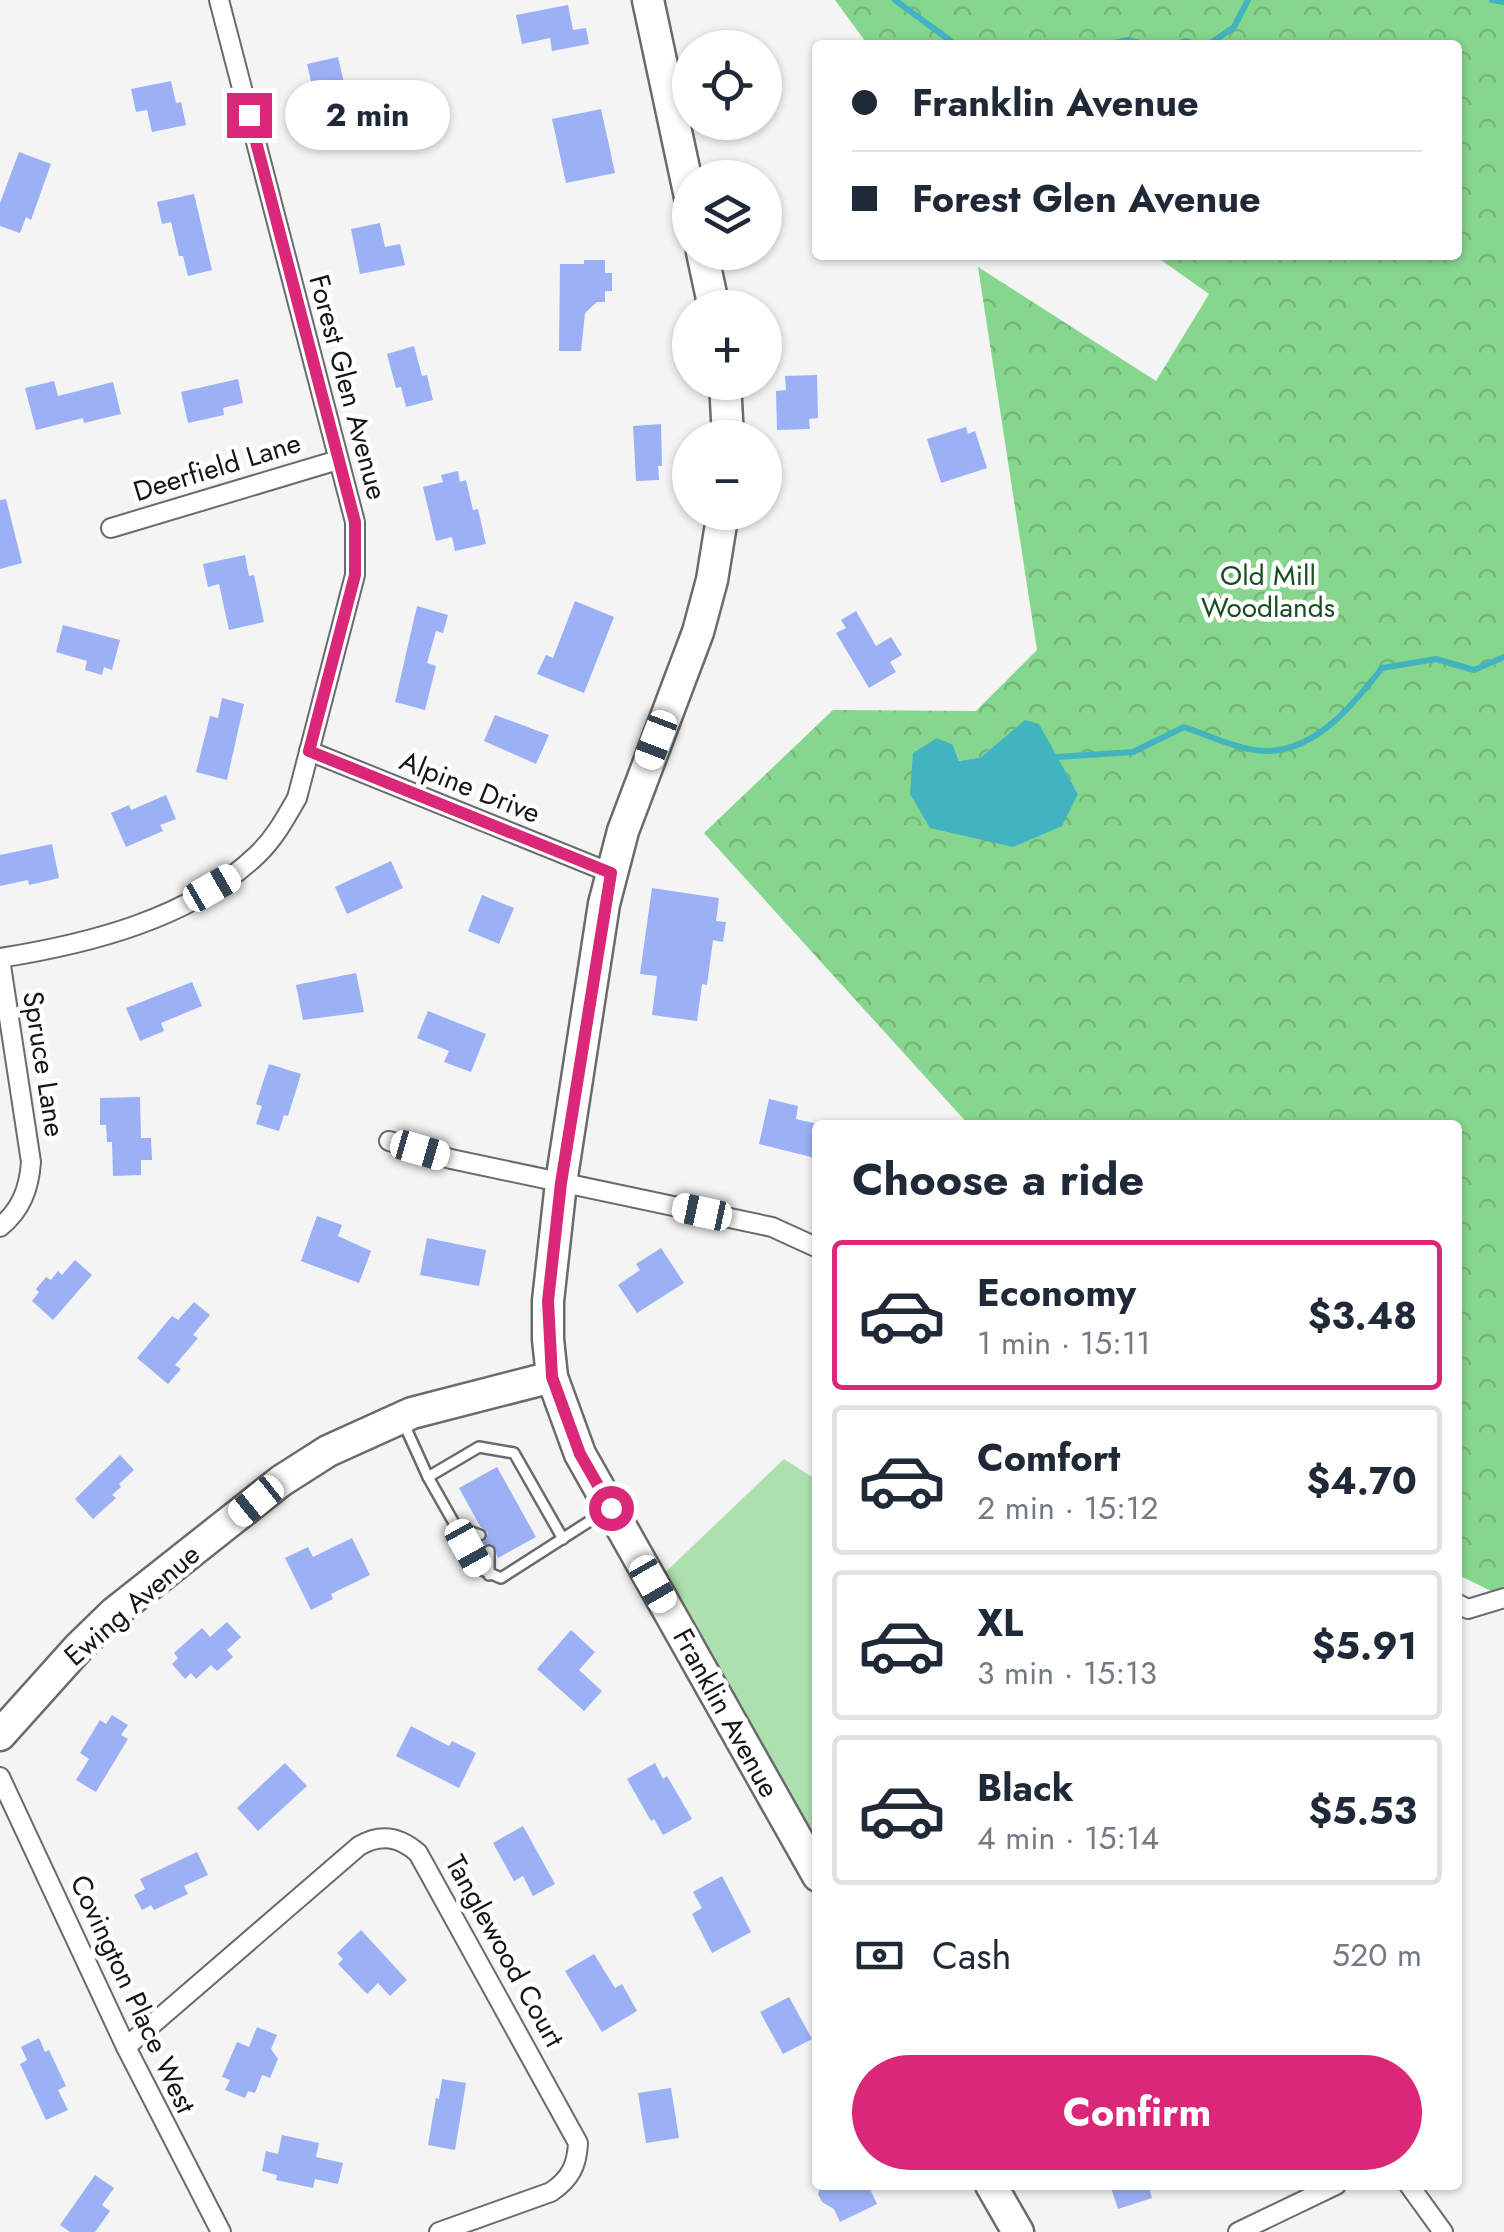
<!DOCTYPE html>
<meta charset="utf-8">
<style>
:root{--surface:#fff;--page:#f6f6f7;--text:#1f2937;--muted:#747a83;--line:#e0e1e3;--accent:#db2777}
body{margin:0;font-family:Jost,sans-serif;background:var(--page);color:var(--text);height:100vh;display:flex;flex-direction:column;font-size:38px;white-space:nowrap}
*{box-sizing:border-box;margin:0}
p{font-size:32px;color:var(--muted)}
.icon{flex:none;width:55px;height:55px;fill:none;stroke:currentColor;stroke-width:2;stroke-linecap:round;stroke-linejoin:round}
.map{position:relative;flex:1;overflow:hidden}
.side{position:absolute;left:812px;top:1120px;width:650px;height:1070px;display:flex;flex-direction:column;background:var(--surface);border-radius:10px;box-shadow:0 2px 8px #0004}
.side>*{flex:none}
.banner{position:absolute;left:812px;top:40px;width:650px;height:220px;border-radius:10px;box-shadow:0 2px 8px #0004;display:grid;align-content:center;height:220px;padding:0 40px;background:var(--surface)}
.buttons{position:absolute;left:672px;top:30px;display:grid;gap:20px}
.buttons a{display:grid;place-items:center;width:110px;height:110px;border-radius:50%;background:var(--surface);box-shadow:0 2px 8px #0004;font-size:50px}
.end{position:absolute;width:45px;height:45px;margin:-22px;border:12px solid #db2777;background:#fff;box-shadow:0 0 0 5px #fff}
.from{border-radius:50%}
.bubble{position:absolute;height:70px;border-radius:35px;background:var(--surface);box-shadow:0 2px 8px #0004;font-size:32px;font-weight:700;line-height:70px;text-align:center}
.car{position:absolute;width:30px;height:60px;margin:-30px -15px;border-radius:12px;box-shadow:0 0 8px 2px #0007;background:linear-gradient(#fff 24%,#345 0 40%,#fff 0 76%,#345 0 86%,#fff 0)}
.banner b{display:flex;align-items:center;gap:35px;height:95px;font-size:38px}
.banner b+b{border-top:2px solid var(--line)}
.banner i{width:25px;height:25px;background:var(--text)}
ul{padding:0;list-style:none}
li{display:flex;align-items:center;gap:30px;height:150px;margin:0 20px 15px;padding:0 20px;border:5px solid var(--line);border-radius:10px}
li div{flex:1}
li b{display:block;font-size:38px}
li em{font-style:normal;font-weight:700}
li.on{border-color:var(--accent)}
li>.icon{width:90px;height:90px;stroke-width:1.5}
h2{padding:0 40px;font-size:45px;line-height:120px}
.pay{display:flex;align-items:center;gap:25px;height:110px;padding:0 40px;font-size:38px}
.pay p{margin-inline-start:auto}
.cta{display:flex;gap:20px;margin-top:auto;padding:20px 40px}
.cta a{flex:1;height:115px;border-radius:60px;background:var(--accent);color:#fff;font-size:40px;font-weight:700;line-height:115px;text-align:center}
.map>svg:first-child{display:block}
.green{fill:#ade0af}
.forest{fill:url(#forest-crowns);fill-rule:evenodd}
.water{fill:#42b4c0}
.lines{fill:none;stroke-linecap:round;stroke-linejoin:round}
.stream{stroke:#42b4c0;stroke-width:6}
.building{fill:#9bb0f5}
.lane-casing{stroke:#6a6b6c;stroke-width:14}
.street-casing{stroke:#6a6b6c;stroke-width:22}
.primary-casing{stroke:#6a6b6c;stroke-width:35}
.lane{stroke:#fff;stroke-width:9}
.street{stroke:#fff;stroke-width:18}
.primary{stroke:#fff;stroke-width:30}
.route{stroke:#db2777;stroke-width:12}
.labels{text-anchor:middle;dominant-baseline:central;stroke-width:9;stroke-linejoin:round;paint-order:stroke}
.street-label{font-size:28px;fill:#151516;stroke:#fff}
.park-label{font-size:28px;fill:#174e1f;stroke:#fff}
</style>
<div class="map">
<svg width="1504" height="2232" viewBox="0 0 1504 2232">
<defs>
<pattern id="forest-crowns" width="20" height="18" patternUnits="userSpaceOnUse" patternTransform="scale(2.5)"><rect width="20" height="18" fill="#87d68d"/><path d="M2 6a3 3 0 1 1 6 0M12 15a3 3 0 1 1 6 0" fill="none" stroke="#74b779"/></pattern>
</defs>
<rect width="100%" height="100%" fill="#f4f4f5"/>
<polygon class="green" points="784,1459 817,1480 817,1876 653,1584"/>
<path class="forest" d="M 835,0 L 1504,0 L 1504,1597 L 1458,1575 L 1458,1125 L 969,1125 L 704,833 L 833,710 L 976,711 L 1037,650 L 978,267 L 1156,381 L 1209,294 L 1154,255 L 1458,255 L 1458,45 L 868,45 ZM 1025,721 L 1039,725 L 1078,794 L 913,753 L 953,745 L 959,761 L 981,757 Z"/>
<polygon class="water" points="1025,720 1039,724 1078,794 1062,826 1013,847 930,828 910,794 913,753 937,738 953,745 959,761 981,757"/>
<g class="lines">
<g class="stream">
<polyline points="895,0 956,45"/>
<polyline points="1492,0 1504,2"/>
<polyline points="1105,45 1128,40 1147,45"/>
<polyline points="1172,45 1185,41 1199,45"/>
<polyline points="1208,45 1234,27 1248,0"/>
<path d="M 1057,757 L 1133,752 L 1184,727 C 1208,735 1240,751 1266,751 C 1316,751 1353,705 1382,668 L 1436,659 L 1474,670 L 1504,657"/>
</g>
</g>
<g class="building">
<polygon points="568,5 573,30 586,28 589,44 552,51 550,38 522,44 516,15"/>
<polygon points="338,57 348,100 317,107 307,64"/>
<polygon points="171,81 176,103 181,102 186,125 152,132 147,110 136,112 131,89"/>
<polygon points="601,109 615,173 566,183 552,119"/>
<polygon points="19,152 51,164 31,220 26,217 20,233 0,226 0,203"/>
<polygon points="194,194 212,270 188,276 183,256 179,256 171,222 162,224 157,202"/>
<polygon points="380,223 385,247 400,244 405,265 360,274 351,229"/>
<polygon points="584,260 605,260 605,273 612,273 612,291 605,291 605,302 597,302 585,313 581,351 559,351 560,264 584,264"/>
<polygon points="414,346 422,376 427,375 433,400 406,407 401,387 396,388 387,354"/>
<polygon points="817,375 818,418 809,419 810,429 777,430 776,391 786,390 785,376"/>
<polygon points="238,379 243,403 223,408 224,415 188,423 181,392"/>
<polygon points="54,381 58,396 113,382 121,414 84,423 83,418 36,430 25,388"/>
<polygon points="661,424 662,466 658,466 659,480 636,481 633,426"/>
<polygon points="966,427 968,434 975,431 987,468 941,483 927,439"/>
<polygon points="458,471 460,482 466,480 473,510 478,509 486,544 455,551 452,537 436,541 423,487 443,482 441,475"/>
<polygon points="6,499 22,563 0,569 0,500"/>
<polygon points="245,555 249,576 254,575 264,622 229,630 219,584 208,587 203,564"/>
<polygon points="575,601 614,617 584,693 537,674 546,655 553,658"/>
<polygon points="417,606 448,615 443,633 436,631 427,663 436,666 425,710 395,702"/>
<polygon points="856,611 876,646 891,637 902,655 890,662 896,672 869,688 836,633 846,628 841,620"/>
<polygon points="63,625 120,640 112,670 104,667 102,675 85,670 87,661 56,652"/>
<polygon points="222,698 244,704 227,780 196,772 210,716 218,718"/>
<polygon points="495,715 549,735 536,764 484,741"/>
<polygon points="166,795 176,819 160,825 163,831 126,847 111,813 129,805 131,810"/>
<polygon points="52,844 59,878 29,885 28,880 0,886 0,855"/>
<polygon points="391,861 403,888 347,914 335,887"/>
<polygon points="652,888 719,898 716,921 726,922 723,942 713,940 707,985 702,984 697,1021 652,1015 657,976 640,974"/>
<polygon points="482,895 514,908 499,944 468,931"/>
<polygon points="356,973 364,1012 303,1020 296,985"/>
<polygon points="192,982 202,1006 161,1023 164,1031 140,1041 126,1008"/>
<polygon points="428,1011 486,1034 471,1072 444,1062 449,1051 417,1038"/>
<polygon points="269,1064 301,1074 288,1116 284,1115 279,1131 256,1124 262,1106 256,1104"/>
<polygon points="140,1097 141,1138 151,1138 152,1160 141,1160 141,1175 113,1176 112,1142 107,1142 106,1125 100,1125 100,1098"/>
<polygon points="769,1099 798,1106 796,1119 818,1124 815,1158 759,1144"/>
<polygon points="317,1216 342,1225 338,1236 371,1251 359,1283 301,1261"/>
<polygon points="427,1238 486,1250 479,1286 420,1275"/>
<polygon points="661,1248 684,1283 637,1313 618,1285 640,1270 636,1264"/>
<polygon points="75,1260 92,1275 53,1320 32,1301 39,1292 36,1289 46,1277 51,1280 58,1271 62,1275"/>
<polygon points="194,1302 210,1315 193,1335 198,1338 175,1365 181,1369 168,1384 137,1358 172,1316 178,1320"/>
<polygon points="120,1455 134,1470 119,1484 121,1487 112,1495 116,1498 93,1519 75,1499"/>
<polygon points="497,1467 536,1537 498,1558 492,1544 484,1545 481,1554 479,1551 474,1541 484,1542 488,1533 480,1526 459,1488"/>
<polygon points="352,1538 370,1575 331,1594 333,1599 311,1610 285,1558 308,1547 313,1557"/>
<polygon points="227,1622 241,1637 227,1650 233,1657 217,1671 211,1665 196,1679 191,1673 185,1679 172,1664 178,1658 174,1653 202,1628 210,1637"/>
<polygon points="571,1630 595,1652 579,1670 602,1691 584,1711 537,1669"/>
<polygon points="112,1715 128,1725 121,1735 128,1739 96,1792 76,1780 89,1759 80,1753 100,1720 106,1724"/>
<polygon points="411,1726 449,1746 452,1741 476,1753 459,1788 396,1756"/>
<polygon points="285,1763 307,1786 258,1831 237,1808"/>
<polygon points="655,1763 663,1779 667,1776 692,1819 663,1835 654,1819 651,1821 627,1779"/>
<polygon points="523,1826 555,1884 533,1896 523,1876 514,1881 493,1843"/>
<polygon points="197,1852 208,1875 184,1886 188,1894 154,1910 151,1905 142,1910 134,1895 145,1889 140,1879"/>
<polygon points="722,1876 751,1932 712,1953 692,1914 702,1908 693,1892"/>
<polygon points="361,1930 407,1980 390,1996 378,1983 367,1994 338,1964 343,1959 337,1953"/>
<polygon points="594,1954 615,1988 622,1984 637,2011 602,2032 565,1971"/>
<polygon points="789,1997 812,2039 783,2054 760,2012"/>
<polygon points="257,2027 277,2035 271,2049 278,2059 270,2078 262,2075 255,2093 248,2091 245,2098 225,2090 230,2080 222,2077 237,2042 249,2047"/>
<polygon points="39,2038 45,2052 49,2050 66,2086 58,2090 68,2110 46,2120 20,2064 27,2060 21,2047"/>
<polygon points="442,2079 466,2083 455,2150 428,2145 436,2098 439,2099"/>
<polygon points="671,2088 679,2138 646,2143 638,2093"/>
<polygon points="282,2135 319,2143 316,2157 343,2163 338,2184 315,2179 313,2188 276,2180 277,2175 262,2171 266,2151 278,2154"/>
<polygon points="95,2175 114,2188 102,2205 110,2211 95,2232 70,2232 60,2225"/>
<polygon points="821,2185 868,2185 877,2204 840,2222 834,2209 822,2202 818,2194"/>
<polygon points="1110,2185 1148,2185 1152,2198 1118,2209"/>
</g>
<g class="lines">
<defs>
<g id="lane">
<polyline points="404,1424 428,1477 480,1569 501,1578 604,1512"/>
<polyline points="428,1477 479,1447 514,1453 563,1539"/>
<polyline points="457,1527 480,1535"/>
<polyline points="489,1575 489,1551"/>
</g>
<g id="street">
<polyline points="111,528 338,460"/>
<polyline points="309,751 611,873"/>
<path d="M 0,958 C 88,944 190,919 257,855 C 274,839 285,819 297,798 L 355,575 L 355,522 L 219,0"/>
<path d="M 0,959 L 31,1162 C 29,1189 21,1210 0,1227"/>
<polyline points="389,1141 451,1159 772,1227 818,1248"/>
<polyline points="1458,1604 1468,1609 1504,1598"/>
<polyline points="0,1777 126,2047 221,2232"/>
<path d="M 126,2047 L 359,1846 C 381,1833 400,1837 418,1853 L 578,2143 C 577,2166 570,2179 551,2192 L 439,2232"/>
<polyline points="1409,2185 1443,2232"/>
<polyline points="1238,2232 1336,2185"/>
</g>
<g id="primary">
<polyline points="648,0 690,197"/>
<polyline points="702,252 714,308"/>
<polyline points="725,382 728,438"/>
<polyline points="723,512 712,580 698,632 623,831 604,904 561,1183 548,1301 548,1339 552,1377 580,1454 818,1876"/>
<polyline points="0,1735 79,1647 114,1613 281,1481 328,1451 412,1413 552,1377"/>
<polyline points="991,2185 1018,2232"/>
</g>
</defs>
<use href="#lane" class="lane-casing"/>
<use href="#street" class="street-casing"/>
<use href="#primary" class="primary-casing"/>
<use href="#lane" class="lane"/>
<use href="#street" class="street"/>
<use href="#primary" class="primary"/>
</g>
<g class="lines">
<polyline class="route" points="249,115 355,522 355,575 309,751 611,873 561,1183 548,1301 552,1377 580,1454 611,1508"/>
</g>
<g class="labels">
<g class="street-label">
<text transform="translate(348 387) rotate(75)">Forest Glen Avenue</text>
<text transform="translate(217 467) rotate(-17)">Deerfield Lane</text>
<text transform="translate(470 787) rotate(22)">Alpine Drive</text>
<text transform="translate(44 1064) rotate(81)">Spruce Lane</text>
<text transform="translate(132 1605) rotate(-41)">Ewing Avenue</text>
<text transform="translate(726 1713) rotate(61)">Franklin Avenue</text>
<text transform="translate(505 1951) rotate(61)">Tanglewood Court</text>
<text transform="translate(133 1994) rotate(65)">Covington Place West</text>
</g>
<g class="park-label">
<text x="1268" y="575">Old Mill<tspan x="1268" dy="32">Woodlands</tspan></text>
</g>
</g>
</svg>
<div class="buttons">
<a><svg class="icon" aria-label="locate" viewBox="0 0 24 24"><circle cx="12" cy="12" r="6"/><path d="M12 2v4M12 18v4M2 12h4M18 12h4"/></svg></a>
<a><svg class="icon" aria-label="layers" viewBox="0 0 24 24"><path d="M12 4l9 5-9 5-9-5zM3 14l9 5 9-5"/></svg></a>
<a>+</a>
<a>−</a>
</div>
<i class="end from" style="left:611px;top:1508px"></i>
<i class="end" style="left:249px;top:115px"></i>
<div class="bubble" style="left:285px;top:80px;width:165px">2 min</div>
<i class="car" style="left:656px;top:740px;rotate:201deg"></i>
<i class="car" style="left:212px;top:888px;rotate:60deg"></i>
<i class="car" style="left:420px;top:1150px;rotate:106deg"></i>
<i class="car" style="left:702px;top:1212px;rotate:282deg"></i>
<i class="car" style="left:256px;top:1501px;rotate:231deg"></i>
<i class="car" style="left:468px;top:1548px;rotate:151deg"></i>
<i class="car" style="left:653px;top:1584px;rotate:150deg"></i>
<div class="banner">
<b><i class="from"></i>Franklin Avenue</b>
<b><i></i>Forest Glen Avenue</b>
</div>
<section class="side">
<h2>Choose a ride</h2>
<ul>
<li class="on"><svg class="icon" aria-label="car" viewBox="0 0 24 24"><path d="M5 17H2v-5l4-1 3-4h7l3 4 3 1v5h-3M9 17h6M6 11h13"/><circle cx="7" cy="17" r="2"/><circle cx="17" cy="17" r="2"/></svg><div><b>Economy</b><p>1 min · 15:11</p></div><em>$3.48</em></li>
<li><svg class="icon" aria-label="car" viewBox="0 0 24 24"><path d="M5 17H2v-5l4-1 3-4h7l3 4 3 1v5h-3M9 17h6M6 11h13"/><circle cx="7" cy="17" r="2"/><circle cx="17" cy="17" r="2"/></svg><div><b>Comfort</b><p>2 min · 15:12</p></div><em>$4.70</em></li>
<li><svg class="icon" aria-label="car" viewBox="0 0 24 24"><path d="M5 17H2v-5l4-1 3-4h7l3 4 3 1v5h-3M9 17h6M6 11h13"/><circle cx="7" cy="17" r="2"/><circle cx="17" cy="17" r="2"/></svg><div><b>XL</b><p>3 min · 15:13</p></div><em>$5.91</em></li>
<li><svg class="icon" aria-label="car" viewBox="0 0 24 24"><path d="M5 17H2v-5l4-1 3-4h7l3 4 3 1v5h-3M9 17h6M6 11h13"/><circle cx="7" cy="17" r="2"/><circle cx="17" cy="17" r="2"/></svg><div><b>Black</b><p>4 min · 15:14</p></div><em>$5.53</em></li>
</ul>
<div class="pay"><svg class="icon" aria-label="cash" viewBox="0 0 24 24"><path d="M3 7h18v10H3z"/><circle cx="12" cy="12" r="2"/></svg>Cash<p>520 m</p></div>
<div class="cta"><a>Confirm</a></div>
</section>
</div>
